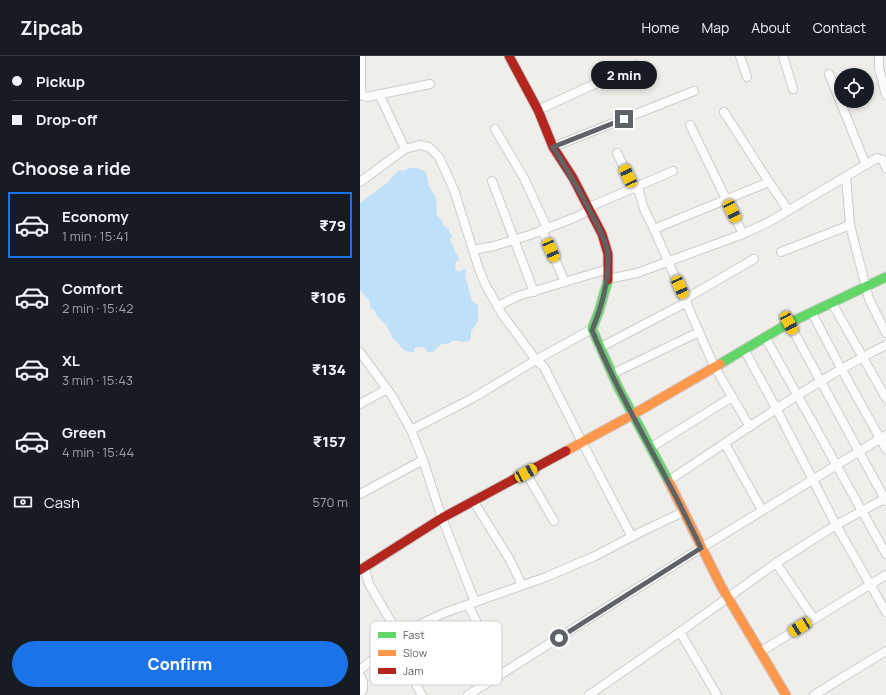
<!DOCTYPE html>
<meta charset="utf-8">
<style>
:root{--surface:#171b24;--page:#242831;--text:#f1f3f6;--muted:#9ea1a6;--line:#363941;--accent:#1a73e8}
body{margin:0;font-family:Manrope,sans-serif;background:var(--page);color:var(--text);height:100vh;display:flex;flex-direction:column;font-size:15px;white-space:nowrap}
*{box-sizing:border-box;margin:0}
p{font-size:13px;color:var(--muted)}
.icon{flex:none;width:22px;height:22px;fill:none;stroke:currentColor;stroke-width:2;stroke-linecap:round;stroke-linejoin:round}
.map{position:relative;flex:1;overflow:hidden}
.drawer{display:flex;flex-direction:column;background:var(--surface);width:360px}
.drawer>*{flex:none}
.hud{display:grid;align-content:center;height:88px;padding:0 12px;background:var(--surface)}
.buttons{position:absolute;left:474px;top:12px;display:grid;gap:8px}
.buttons a{display:grid;place-items:center;width:40px;height:40px;border-radius:50%;background:var(--surface);box-shadow:0 2px 6px #0003;font-size:20px}
.end{position:absolute;width:18px;height:18px;margin:-9px;border:5px solid #5f6368;background:#fff;box-shadow:0 0 0 2px #fff}
.from{border-radius:50%}
.bubble{position:absolute;height:28px;border-radius:14px;background:var(--surface);box-shadow:0 2px 6px #0003;font-size:13px;font-weight:800;line-height:28px;text-align:center}
.car{position:absolute;width:12px;height:24px;margin:-12px -6px;border-radius:5px;box-shadow:0 0 3px 1px #0007;background:linear-gradient(#f5c518 24%,#345 0 40%,#f5c518 0 76%,#345 0 86%,#f5c518 0)}
.hud b{display:flex;align-items:center;gap:14px;height:38px;font-size:15px}
.hud b+b{border-top:1px solid var(--line)}
.hud i{width:10px;height:10px;background:var(--text)}
ul{padding:0;list-style:none}
li{display:flex;align-items:center;gap:12px;height:66px;margin:0 8px 6px;padding:0 4px;border:2px solid transparent;border-radius:0px}
li div{flex:1}
li b{display:block;font-size:15px}
li em{font-style:normal;font-weight:800}
li.selected{border-color:var(--accent)}
li>.icon{width:36px;height:36px;stroke-width:1.5}
h2{padding:0 12px;font-size:18px;line-height:48px}
.pay{display:flex;align-items:center;gap:10px;height:44px;padding:0 12px;font-size:15px}
.pay p{margin-inline-start:auto}
.primary-button{display:flex;gap:8px;margin-top:auto;padding:8px 12px}
.primary-button a{flex:1;height:46px;border-radius:24px;background:var(--accent);color:#fff;font-size:16px;font-weight:800;line-height:46px;text-align:center}
header{display:flex;align-items:center;gap:24px;box-sizing:border-box;height:56px;padding:0 20px;background:var(--surface);border-bottom:1px solid var(--line)}
header strong{font-size:19px}
nav{display:flex;gap:22px;margin-inline-start:auto;font-size:14px}
main{display:flex;flex:1;min-height:0}
.map>svg:first-child{display:block}
.water{fill:#bfe0f9}
.lines{fill:none;stroke-linecap:round;stroke-linejoin:round}
.street-casing{stroke:#cbcccc;stroke-width:10}
.fast-casing{stroke:#cacacb;stroke-width:11}
.slow-casing{stroke:#cacacb;stroke-width:11}
.jam-casing{stroke:#cacacb;stroke-width:11}
.street{stroke:#fdfcfc;stroke-width:8}
.fast{stroke:#63d668;stroke-width:9}
.slow{stroke:#ff974d;stroke-width:9}
.jam{stroke:#b3261e;stroke-width:9}
.route{stroke:#5f6368;stroke-width:5}
.key{fill:#fff;stroke:#cfd0d2;stroke-width:1}
.key-label{font-size:11px;fill:#5f6368}
</style>
<header>
<strong>Zipcab</strong>
<nav><a>Home</a><a>Map</a><a>About</a><a>Contact</a></nav>
</header>
<main>
<section class="drawer">
<div class="hud">
<b><i class="from"></i>Pickup</b>
<b><i></i>Drop-off</b>
</div>
<h2>Choose a ride</h2>
<ul>
<li class="selected"><svg class="icon" aria-label="car" viewBox="0 0 24 24"><path d="M5 17H2v-5l4-1 3-4h7l3 4 3 1v5h-3M9 17h6M6 11h13"/><circle cx="7" cy="17" r="2"/><circle cx="17" cy="17" r="2"/></svg><div><b>Economy</b><p>1 min · 15:41</p></div><em>₹79</em></li>
<li><svg class="icon" aria-label="car" viewBox="0 0 24 24"><path d="M5 17H2v-5l4-1 3-4h7l3 4 3 1v5h-3M9 17h6M6 11h13"/><circle cx="7" cy="17" r="2"/><circle cx="17" cy="17" r="2"/></svg><div><b>Comfort</b><p>2 min · 15:42</p></div><em>₹106</em></li>
<li><svg class="icon" aria-label="car" viewBox="0 0 24 24"><path d="M5 17H2v-5l4-1 3-4h7l3 4 3 1v5h-3M9 17h6M6 11h13"/><circle cx="7" cy="17" r="2"/><circle cx="17" cy="17" r="2"/></svg><div><b>XL</b><p>3 min · 15:43</p></div><em>₹134</em></li>
<li><svg class="icon" aria-label="car" viewBox="0 0 24 24"><path d="M5 17H2v-5l4-1 3-4h7l3 4 3 1v5h-3M9 17h6M6 11h13"/><circle cx="7" cy="17" r="2"/><circle cx="17" cy="17" r="2"/></svg><div><b>Green</b><p>4 min · 15:44</p></div><em>₹157</em></li>
</ul>
<div class="pay"><svg class="icon" aria-label="cash" viewBox="0 0 24 24"><path d="M3 7h18v10H3z"/><circle cx="12" cy="12" r="2"/></svg>Cash<p>570 m</p></div>
<div class="primary-button"><a>Confirm</a></div>
</section>
<div class="map">
<svg width="526" height="639" viewBox="0 0 526 639">
<rect width="100%" height="100%" fill="#efeeea"/>
<path class="water" d="M 50,112 C 55,112 61,112 65,116 C 69,121 67,129 71,134 C 72,136 75,139 76,142 C 76,143 77,158 77,160 L 82,164 L 83,170 L 86,170 L 87,173 L 89,172 L 89,176 L 92,180 L 90,184 L 99,203 L 96,206 L 95,212 L 98,216 L 105,213 L 106,214 C 104,222 107,226 109,233 C 111,240 110,246 118,249 L 118,264 L 111,276 L 111,282 L 109,285 L 102,286 L 100,285 L 92,285 L 88,288 L 82,288 L 75,293 L 74,296 L 68,296 L 65,292 L 62,291 L 54,292 L 54,296 L 45,295 L 32,281 L 27,270 L 16,259 L 15,254 L 11,253 L 9,244 L 0,234 L 0,147 L 27,127 L 39,114 L 43,115 Z"/>
<g class="lines">
<defs>
<g id="street">
<polyline points="1,0 1,35 3,40 7,41 70,28"/>
<polyline points="380,0 387,21"/>
<polyline points="423,0 433,33"/>
<polyline points="519,0 519,12 526,39"/>
<polyline points="469,18 506,109"/>
<polyline points="19,38 45,93"/>
<polyline points="178,54 276,9"/>
<polyline points="364,56 409,126 428,154"/>
<polyline points="330,69 383,178"/>
<polyline points="135,73 164,122 187,172"/>
<polyline points="193,91 334,35"/>
<polyline points="257,97 274,132 279,135 284,153 294,173 354,310 390,371"/>
<polyline points="486,121 490,169 509,243 526,277"/>
<polyline points="132,125 174,236"/>
<polyline points="0,126 45,93 60,89 69,91 79,101 94,134 119,213 125,228 142,258 176,304 184,311 222,386 272,481"/>
<polyline points="294,173 409,126"/>
<polyline points="182,174 205,226"/>
<polyline points="113,194 134,190 170,179 216,161 230,154 234,149 313,115"/>
<polyline points="421,196 490,169"/>
<polyline points="248,223 277,217 383,178 409,166 517,102 523,104 526,112"/>
<polyline points="325,243 394,203"/>
<polyline points="472,247 526,342"/>
<polyline points="138,250 158,240 248,213"/>
<polyline points="452,257 482,314 526,393"/>
<polyline points="429,267 526,445"/>
<polyline points="405,281 526,498"/>
<polyline points="239,292 327,246"/>
<polyline points="384,293 417,354 476,469 526,556"/>
<polyline points="0,296 32,340 51,374 63,404 82,462 115,546"/>
<polyline points="252,318 339,276"/>
<polyline points="0,348 27,333"/>
<polyline points="51,374 113,342 176,304 232,273"/>
<polyline points="365,388 402,454"/>
<polyline points="290,392 372,341"/>
<polyline points="166,417 194,465"/>
<path d="M 308,425 C 379,378 450,327 526,289"/>
<polyline points="0,438 63,404"/>
<polyline points="114,446 150,504 162,529"/>
<polyline points="416,507 454,563"/>
<polyline points="4,511 9,528 36,574 44,608 62,639"/>
<polyline points="108,549 122,576"/>
<polyline points="320,576 357,639"/>
<polyline points="37,579 84,557 186,521 235,500 281,476 323,456"/>
<polyline points="400,596 526,519"/>
<polyline points="0,614 13,603 38,588"/>
<polyline points="0,620 3,625 3,634 0,637"/>
<polyline points="108,639 341,492 526,379"/>
<polyline points="229,639 320,576 416,507 476,469 526,442"/>
<polyline points="454,639 526,595"/>
</g>
<g id="fast">
<polyline points="248,224 239,255 232,273 258,331 309,426"/>
<polyline points="360,308 429,267 526,221"/>
</g>
<g id="slow">
<polyline points="206,395 272,359 360,308"/>
<polyline points="309,426 361,530 426,639"/>
</g>
<g id="jam">
<polyline points="149,0 178,54 193,91 213,122 242,178 248,198 248,224"/>
<polyline points="0,514 82,462 206,395"/>
</g>
</defs>
<use href="#street" class="street-casing"/>
<use href="#fast" class="fast-casing"/>
<use href="#slow" class="slow-casing"/>
<use href="#jam" class="jam-casing"/>
<use href="#street" class="street"/>
<use href="#fast" class="fast"/>
<use href="#slow" class="slow"/>
<use href="#jam" class="jam"/>
</g>
<g class="lines">
<path class="route" d="M 199,582 L 341,492 C 330,469 319,446 307,424 C 281,374 253,326 232,274 C 242,250 249,226 248,200 C 247,187 240,174 234,163 C 222,138 208,115 193,91 L 264,63"/>
</g>
<rect x="10" y="565" width="132" height="64" rx="6" class="key"/>
<rect x="18" y="576" width="18" height="6" fill="#63d668"/>
<rect x="18" y="594" width="18" height="6" fill="#ff974d"/>
<rect x="18" y="612" width="18" height="6" fill="#b3261e"/>
<g class="key-label">
<text x="43" y="583">Fast</text>
<text x="43" y="601">Slow</text>
<text x="43" y="619">Jam</text>
</g>
</svg>
<div class="buttons">
<a><svg class="icon" aria-label="locate" viewBox="0 0 24 24"><circle cx="12" cy="12" r="6"/><path d="M12 2v4M12 18v4M2 12h4M18 12h4"/></svg></a>
</div>
<i class="end from" style="left:199px;top:582px"></i>
<i class="end" style="left:264px;top:63px"></i>
<div class="bubble" style="left:231px;top:5px;width:66px">2 min</div>
<i class="car" style="left:268px;top:120px;rotate:335deg"></i>
<i class="car" style="left:372px;top:155px;rotate:154deg"></i>
<i class="car" style="left:191px;top:194px;rotate:157deg"></i>
<i class="car" style="left:320px;top:231px;rotate:156deg"></i>
<i class="car" style="left:429px;top:267px;rotate:152deg"></i>
<i class="car" style="left:166px;top:417px;rotate:61deg"></i>
<i class="car" style="left:440px;top:571px;rotate:238deg"></i>
</div>
</main>
